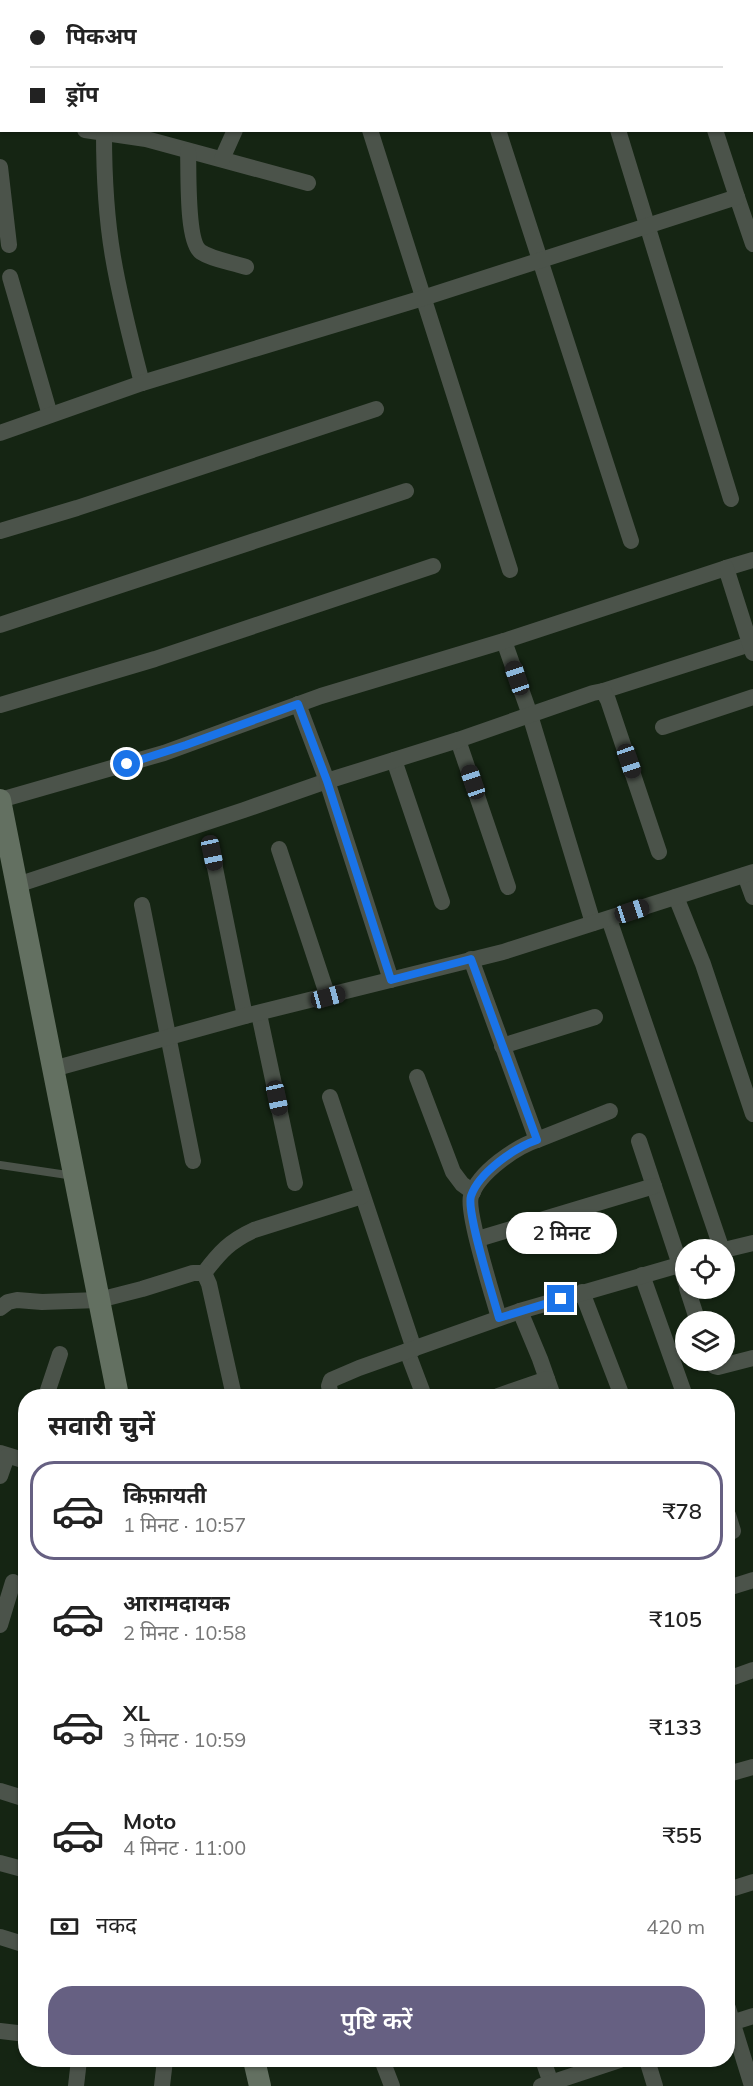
<!DOCTYPE html>
<html lang="hi">
<meta charset="utf-8">
<style>
:root{--surface:#fff;--page:#f2f2f2;--text:#222;--muted:#767676;--line:#e0e0e0;--accent:#666082}
body{margin:0;font-family:Mulish,"Noto Sans Devanagari",sans-serif;background:var(--page);color:var(--text);height:100vh;display:flex;flex-direction:column;font-size:22px;white-space:nowrap}
*{box-sizing:border-box;margin:0}
p{font-size:20px;color:var(--muted)}
.icon{flex:none;width:33px;height:33px;fill:none;stroke:currentColor;stroke-width:2;stroke-linecap:round;stroke-linejoin:round}
.map{position:relative;flex:1;overflow:hidden}
.sheet{position:absolute;left:18px;top:1389px;width:717px;height:678px;display:flex;flex-direction:column;background:var(--surface);border-radius:24px;box-shadow:0 2px 4px #0004}
.sheet>*{flex:none}
.hud{position:absolute;left:0px;top:0px;width:753px;height:132px;box-shadow:0 2px 4px #0004;display:grid;align-content:center;height:132px;padding:0 30px;background:var(--surface)}
.fabs{position:absolute;left:675px;top:1239px;display:grid;gap:12px}
.fabs a{display:grid;place-items:center;width:60px;height:60px;border-radius:50%;background:var(--surface);box-shadow:0 2px 4px #0004;font-size:30px}
.end{position:absolute;width:27px;height:27px;margin:-14px;border:8px solid #1a73e8;background:#fff;box-shadow:0 0 0 3px #fff}
.from{border-radius:50%}
.bubble{position:absolute;height:42px;border-radius:21px;background:var(--surface);box-shadow:0 2px 4px #0004;font-size:20px;font-weight:600;line-height:42px;text-align:center}
.car{position:absolute;width:18px;height:36px;margin:-18px -9px;border-radius:8px;box-shadow:0 0 4px 2px #0007;background:linear-gradient(#222 24%,#8ab4d8 0 40%,#222 0 76%,#8ab4d8 0 86%,#222 0)}
.hud b{display:flex;align-items:center;gap:21px;height:57px;font-size:22px}
.hud b+b{border-top:2px solid var(--line)}
.hud i{width:15px;height:15px;background:var(--text)}
ul{padding:0;list-style:none}
li{display:flex;align-items:center;gap:18px;height:99px;margin:0 12px 9px;padding:0 18px;border:3px solid transparent;border-radius:24px}
li div{flex:1}
li b{display:block;font-size:22px}
li em{font-style:normal;font-weight:600}
li.on{border-color:var(--accent)}
li>.icon{width:54px;height:54px;stroke-width:1.5}
h2{padding:0 30px;font-size:27px;line-height:72px}
.pay{display:flex;align-items:center;gap:15px;height:66px;padding:0 30px;font-size:22px}
.pay p{margin-inline-start:auto}
.action{display:flex;gap:12px;margin-top:auto;padding:12px 30px}
.action a{flex:1;height:69px;border-radius:24px;background:var(--accent);color:#fff;font-size:24px;font-weight:600;line-height:69px;text-align:center}
.map>svg:first-child{display:block}
.lines{fill:none;stroke-linecap:round;stroke-linejoin:round}
.lane{stroke:#4b534a;stroke-width:8}
.street{stroke:#4b534a;stroke-width:16}
.secondary{stroke:#637061;stroke-width:22}
.route{stroke:#1a73e8;stroke-width:8}
</style>
<div class="map">
<svg width="753" height="2086" viewBox="0 0 753 2086">
<rect width="100%" height="100%" fill="#152513"/>
<g class="lines">
<polyline class="lane" points="0,1165 74,1176"/>
<g class="street">
<polyline points="327,0 328,2"/>
<polyline points="456,0 456,2"/>
<polyline points="576,0 576,2"/>
<polyline points="673,0 673,2"/>
<polyline points="123,2 124,0"/>
<polyline points="208,2 209,0"/>
<polyline points="0,9 2,10"/>
<polyline points="0,122 2,122"/>
<polyline points="85,130 146,139 308,183"/>
<polyline points="370,130 510,570"/>
<polyline points="498,130 631,541"/>
<polyline points="618,130 731,499"/>
<path d="M 104,133 C 104,174 106,216 113,257 C 120,299 131,341 142,383"/>
<path d="M 188,151 C 189,170 186,242 201,252 C 213,260 232,262 246,267"/>
<polyline points="222,159 235,130"/>
<polyline points="0,167 9,245"/>
<polyline points="737,197 753,244"/>
<polyline points="10,277 50,415"/>
<polyline points="0,433 142,383 423,298 737,197 715,130"/>
<polyline points="0,531 77,508 376,409"/>
<polyline points="726,568 753,560"/>
<polyline points="0,625 406,491"/>
<polyline points="504,641 530,715 593,923"/>
<polyline points="603,691 753,643"/>
<polyline points="0,705 155,659 433,566"/>
<polyline points="663,727 753,697"/>
<polyline points="458,740 508,887"/>
<polyline points="394,760 442,902"/>
<polyline points="0,800 164,753 321,696 504,641 726,568 753,653"/>
<polyline points="279,849 328,997"/>
<polyline points="212,853 245,1016"/>
<polyline points="745,875 753,897"/>
<polyline points="17,885 244,810 327,781 298,704"/>
<polyline points="676,897 703,964 753,1114"/>
<polyline points="142,905 193,1161"/>
<polyline points="609,919 722,1250"/>
<path d="M 471,959 L 537,1140 C 516,1147 479,1172 471,1196 C 466,1212 493,1296 499,1318"/>
<polyline points="391,980 327,781 458,740 593,693 603,691 608,700 659,852"/>
<polyline points="259,1014 295,1183"/>
<polyline points="502,1046 595,1017"/>
<polyline points="53,1069 245,1016 503,952 753,872"/>
<polyline points="417,1077 453,1172 462,1184 473,1192"/>
<polyline points="330,1097 414,1349"/>
<polyline points="537,1140 610,1111"/>
<polyline points="639,1141 686,1283"/>
<polyline points="478,1239 654,1186"/>
<polyline points="724,1250 753,1243"/>
<path d="M 204,1273 C 220,1252 230,1241 254,1230 L 362,1196"/>
<polyline points="642,1275 685,1396"/>
<polyline points="687,1288 698,1322"/>
<polyline points="582,1292 622,1396"/>
<polyline points="0,1308 8,1302 17,1300 42,1302 99,1300 142,1289 193,1273 204,1273 209,1284 234,1396"/>
<polyline points="520,1311 540,1359 553,1396"/>
<polyline points="407,1351 424,1396"/>
<polyline points="711,1360 714,1366 718,1367 753,1358"/>
<polyline points="46,1396 60,1354"/>
<polyline points="331,1396 329,1386 331,1380 359,1368 520,1311 686,1263"/>
<polyline points="498,1396 547,1379"/>
<polyline points="0,1453 26,1461"/>
<polyline points="0,1476 7,1456"/>
<polyline points="728,1515 733,1531"/>
<polyline points="728,1588 753,1580"/>
<polyline points="0,1625 13,1582"/>
<polyline points="728,1679 753,1670"/>
<polyline points="728,1774 753,1767"/>
<polyline points="0,1791 26,1799"/>
<polyline points="0,1863 26,1870"/>
<polyline points="728,1890 753,1882"/>
<polyline points="0,1937 26,1945"/>
<polyline points="728,2008 752,2086"/>
<polyline points="728,2024 753,2016"/>
<polyline points="0,2031 26,2034"/>
<polyline points="382,2060 392,2086"/>
<polyline points="543,2060 552,2086"/>
<polyline points="647,2060 655,2086"/>
<polyline points="76,2086 79,2060"/>
<polyline points="162,2086 165,2060"/>
<polyline points="541,2086 620,2060"/>
</g>
<g class="secondary">
<polyline points="0,800 118,1396"/>
<polyline points="254,2060 260,2086"/>
</g>
</g>
<g class="lines">
<path class="route" d="M 127,764 L 186,745 L 298,704 L 327,781 L 391,980 L 471,959 L 537,1140 C 516,1147 479,1172 471,1196 C 466,1212 493,1296 499,1318 L 561,1299"/>
</g>
</svg>
<div class="fabs">
<a><svg class="icon" aria-label="locate" viewBox="0 0 24 24"><circle cx="12" cy="12" r="6"/><path d="M12 2v4M12 18v4M2 12h4M18 12h4"/></svg></a>
<a><svg class="icon" aria-label="layers" viewBox="0 0 24 24"><path d="M12 4l9 5-9 5-9-5zM3 14l9 5 9-5"/></svg></a>
</div>
<i class="end from" style="left:127px;top:764px"></i>
<i class="end" style="left:561px;top:1299px"></i>
<div class="bubble" style="left:506px;top:1212px;width:111px">2 मिनट</div>
<i class="car" style="left:517px;top:678px;rotate:341deg"></i>
<i class="car" style="left:629px;top:761px;rotate:161deg"></i>
<i class="car" style="left:473px;top:782px;rotate:341deg"></i>
<i class="car" style="left:212px;top:853px;rotate:168deg"></i>
<i class="car" style="left:632px;top:911px;rotate:72deg"></i>
<i class="car" style="left:328px;top:997px;rotate:75deg"></i>
<i class="car" style="left:277px;top:1098px;rotate:168deg"></i>
<div class="hud">
<b><i class="from"></i>पिकअप</b>
<b><i></i>ड्रॉप</b>
</div>
<section class="sheet">
<h2>सवारी चुनें</h2>
<ul>
<li class="on"><svg class="icon" aria-label="car" viewBox="0 0 24 24"><path d="M5 17H2v-5l4-1 3-4h7l3 4 3 1v5h-3M9 17h6M6 11h13"/><circle cx="7" cy="17" r="2"/><circle cx="17" cy="17" r="2"/></svg><div><b>किफ़ायती</b><p>1 मिनट · 10:57</p></div><em>₹78</em></li>
<li><svg class="icon" aria-label="car" viewBox="0 0 24 24"><path d="M5 17H2v-5l4-1 3-4h7l3 4 3 1v5h-3M9 17h6M6 11h13"/><circle cx="7" cy="17" r="2"/><circle cx="17" cy="17" r="2"/></svg><div><b>आरामदायक</b><p>2 मिनट · 10:58</p></div><em>₹105</em></li>
<li><svg class="icon" aria-label="car" viewBox="0 0 24 24"><path d="M5 17H2v-5l4-1 3-4h7l3 4 3 1v5h-3M9 17h6M6 11h13"/><circle cx="7" cy="17" r="2"/><circle cx="17" cy="17" r="2"/></svg><div><b>XL</b><p>3 मिनट · 10:59</p></div><em>₹133</em></li>
<li><svg class="icon" aria-label="car" viewBox="0 0 24 24"><path d="M5 17H2v-5l4-1 3-4h7l3 4 3 1v5h-3M9 17h6M6 11h13"/><circle cx="7" cy="17" r="2"/><circle cx="17" cy="17" r="2"/></svg><div><b>Moto</b><p>4 मिनट · 11:00</p></div><em>₹55</em></li>
</ul>
<div class="pay"><svg class="icon" aria-label="cash" viewBox="0 0 24 24"><path d="M3 7h18v10H3z"/><circle cx="12" cy="12" r="2"/></svg>नकद<p>420 m</p></div>
<div class="action"><a>पुष्टि करें</a></div>
</section>
</div>
